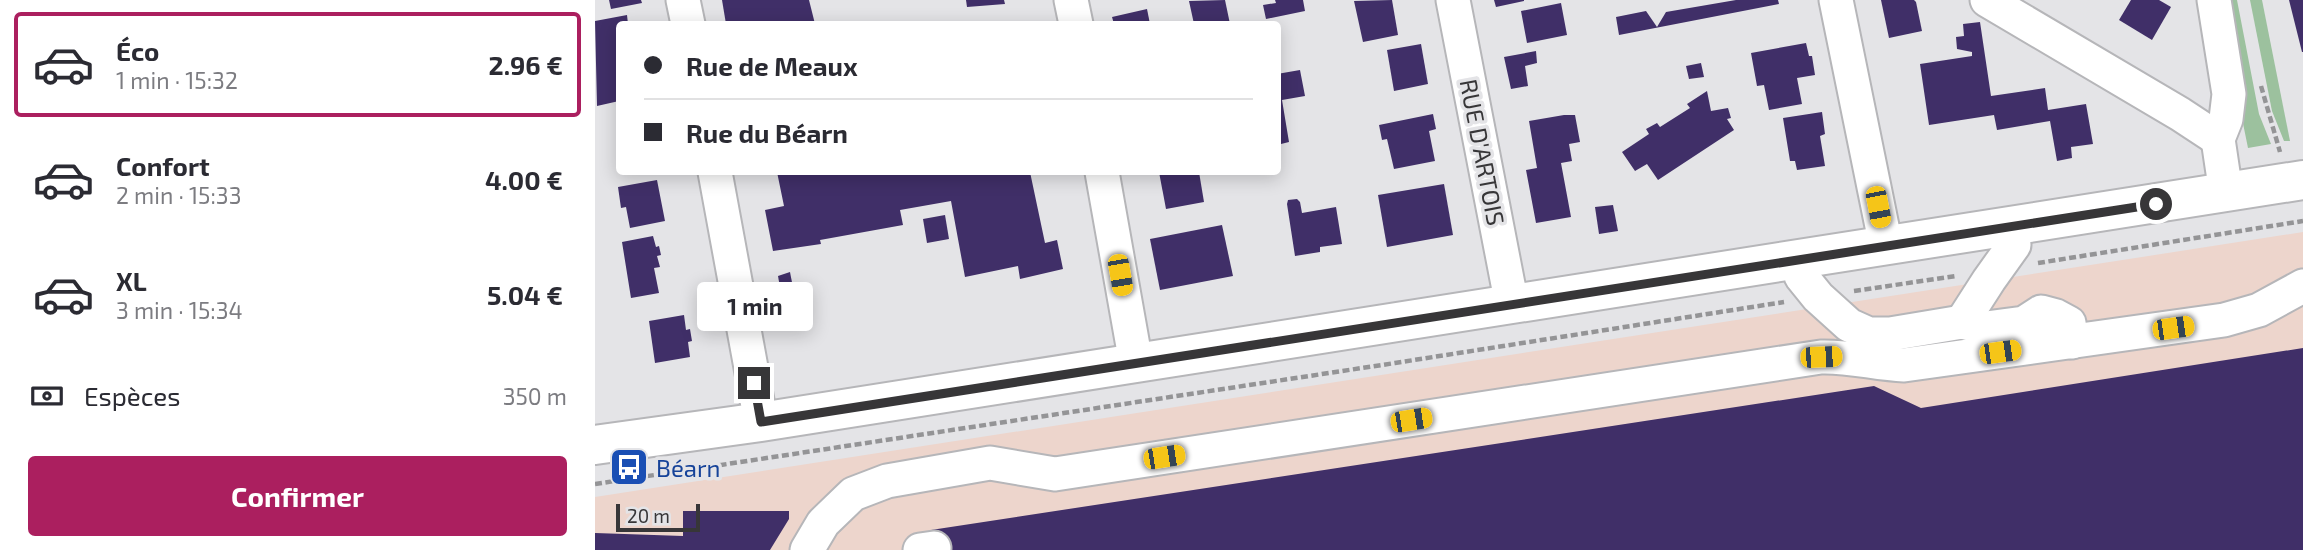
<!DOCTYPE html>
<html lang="fr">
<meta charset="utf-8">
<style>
:root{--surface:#fff;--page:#f2f2f3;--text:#2b2b33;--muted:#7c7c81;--line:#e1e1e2;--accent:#ab1f5f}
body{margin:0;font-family:"Exo 2",sans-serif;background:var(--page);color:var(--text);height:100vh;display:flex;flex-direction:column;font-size:26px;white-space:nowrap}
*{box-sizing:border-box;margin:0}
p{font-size:23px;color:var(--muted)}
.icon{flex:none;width:38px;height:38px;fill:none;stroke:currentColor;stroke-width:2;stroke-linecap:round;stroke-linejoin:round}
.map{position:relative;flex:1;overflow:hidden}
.sheet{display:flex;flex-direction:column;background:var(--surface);width:595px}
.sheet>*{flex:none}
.hud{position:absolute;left:21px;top:21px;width:665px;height:154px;border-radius:7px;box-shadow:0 4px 18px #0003;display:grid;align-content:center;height:154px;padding:0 28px;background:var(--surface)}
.scale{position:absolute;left:21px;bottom:18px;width:84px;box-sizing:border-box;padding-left:7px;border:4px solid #373638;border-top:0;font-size:19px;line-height:24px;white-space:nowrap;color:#373638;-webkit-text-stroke:5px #e4e4e7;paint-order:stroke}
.end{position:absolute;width:32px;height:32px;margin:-16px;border:9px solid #373638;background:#fff;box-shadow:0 0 0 4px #fff}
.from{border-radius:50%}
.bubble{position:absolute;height:49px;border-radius:7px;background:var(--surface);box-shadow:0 4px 18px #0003;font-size:23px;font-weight:700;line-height:49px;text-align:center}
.car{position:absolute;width:21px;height:42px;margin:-21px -10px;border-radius:9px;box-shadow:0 0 5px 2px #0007;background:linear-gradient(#f5c518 24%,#345 0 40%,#f5c518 0 76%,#345 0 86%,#f5c518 0)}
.hud b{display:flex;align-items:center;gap:24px;height:66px;font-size:26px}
.hud b+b{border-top:2px solid var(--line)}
.hud i{width:18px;height:18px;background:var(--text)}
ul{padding:12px 0 0;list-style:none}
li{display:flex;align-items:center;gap:21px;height:105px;margin:0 14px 10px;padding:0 14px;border:4px solid transparent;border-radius:7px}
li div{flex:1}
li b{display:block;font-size:26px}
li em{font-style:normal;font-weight:700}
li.active{border-color:var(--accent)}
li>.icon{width:63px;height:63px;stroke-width:1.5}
.pay{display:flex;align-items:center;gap:18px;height:77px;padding:0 28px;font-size:26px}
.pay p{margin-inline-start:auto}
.action{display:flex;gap:14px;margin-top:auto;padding:14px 28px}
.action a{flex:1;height:80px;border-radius:7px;background:var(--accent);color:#fff;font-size:28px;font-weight:700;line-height:80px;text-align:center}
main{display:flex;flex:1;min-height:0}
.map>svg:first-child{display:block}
.industrial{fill:#edd5cc}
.green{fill:#9cc19e}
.building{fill:#402f68}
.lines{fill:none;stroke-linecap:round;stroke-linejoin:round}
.minor-casing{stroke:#b6b6b9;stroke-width:37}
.major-casing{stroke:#b6b6b9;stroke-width:42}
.path{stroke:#949496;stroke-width:4.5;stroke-dasharray:7 3.5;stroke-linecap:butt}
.minor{stroke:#fff;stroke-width:33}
.major{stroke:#fff;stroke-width:38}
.route{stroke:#373638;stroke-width:9}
.labels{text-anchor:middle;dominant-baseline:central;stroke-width:7;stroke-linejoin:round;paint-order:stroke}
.street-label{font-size:24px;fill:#373638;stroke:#e4e4e7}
.transit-label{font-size:24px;fill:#164399;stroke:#e4e4e7;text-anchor:start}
</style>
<main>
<section class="sheet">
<ul>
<li class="active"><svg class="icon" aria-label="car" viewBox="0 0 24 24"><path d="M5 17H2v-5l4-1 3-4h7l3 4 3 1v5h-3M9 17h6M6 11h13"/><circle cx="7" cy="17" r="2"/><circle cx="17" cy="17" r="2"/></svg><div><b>Éco</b><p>1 min · 15:32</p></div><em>2.96 €</em></li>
<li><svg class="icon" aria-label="car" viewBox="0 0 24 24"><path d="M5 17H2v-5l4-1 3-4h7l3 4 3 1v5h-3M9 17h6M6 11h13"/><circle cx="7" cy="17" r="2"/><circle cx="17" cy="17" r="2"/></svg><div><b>Confort</b><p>2 min · 15:33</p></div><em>4.00 €</em></li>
<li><svg class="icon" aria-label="car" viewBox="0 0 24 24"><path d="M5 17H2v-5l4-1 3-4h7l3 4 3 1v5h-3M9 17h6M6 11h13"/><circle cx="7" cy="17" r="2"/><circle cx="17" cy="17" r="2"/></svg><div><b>XL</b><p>3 min · 15:34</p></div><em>5.04 €</em></li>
</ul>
<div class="pay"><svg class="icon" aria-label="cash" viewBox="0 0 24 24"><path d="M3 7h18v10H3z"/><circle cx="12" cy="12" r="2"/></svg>Espèces<p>350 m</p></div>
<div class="action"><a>Confirmer</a></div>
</section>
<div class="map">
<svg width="1708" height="550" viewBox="0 0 1708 550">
<rect width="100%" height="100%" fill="#e4e4e7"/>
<polygon class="industrial" points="1708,232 1708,550 0,550 0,497"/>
<g class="green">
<polygon points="1623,0 1642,0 1664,114 1676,144 1653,148"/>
<polygon points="1655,0 1667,0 1695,141 1689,141 1677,111"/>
</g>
<g class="building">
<polygon points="14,0 46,0 47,3 16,9"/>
<polygon points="127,0 214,0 220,24 131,24"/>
<polygon points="371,0 409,0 410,4 372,7"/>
<polygon points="630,0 635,24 599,24 594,1"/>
<polygon points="680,0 708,0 710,11 671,19 668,5 681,3"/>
<polygon points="797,0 803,35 768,42 759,1"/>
<polygon points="899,0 929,0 929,1 901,7"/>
<polygon points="1141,0 1183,0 1184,4 1024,35 1021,17 1051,11 1062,27 1071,12"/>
<polygon points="1286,0 1319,0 1321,2 1327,31 1294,38"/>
<polygon points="1536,0 1564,0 1576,7 1557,40 1524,20"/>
<polygon points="1694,0 1708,0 1708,52 1707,52"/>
<polygon points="966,3 972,35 932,43 926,11"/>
<polygon points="552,9 555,24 519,24 517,17"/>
<polygon points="32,15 33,24 24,24 24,101 2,106 0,21"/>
<polygon points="1385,22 1396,96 1450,88 1453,110 1491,104 1498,144 1476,147 1477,158 1462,161 1455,121 1402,130 1399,115 1334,125 1325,64 1377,56 1377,52 1362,49 1361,37 1369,36 1368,24"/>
<polygon points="1211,43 1214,56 1217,56 1220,75 1202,78 1207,104 1174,110 1169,85 1162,86 1156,53"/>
<polygon points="826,44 833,84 799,91 792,50"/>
<polygon points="941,51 942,63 930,66 933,86 916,89 909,57"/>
<polygon points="1106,63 1109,77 1094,79 1091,66"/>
<polygon points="705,70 710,96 687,100 694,142 682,145 682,74"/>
<polygon points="1112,91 1116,111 1133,108 1136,118 1132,119 1139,130 1063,180 1052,164 1040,171 1027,152 1054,134 1051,129 1062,123 1065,127 1095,108 1092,104"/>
<polygon points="1227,112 1230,134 1225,136 1230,166 1202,170 1200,161 1195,161 1188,118"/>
<polygon points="838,114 841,129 834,131 840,161 799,169 792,139 787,140 784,125"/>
<polygon points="969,115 980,115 985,142 974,144 977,161 966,163 976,217 941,223 931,170 942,168 934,121"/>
<polygon points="182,172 435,172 450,243 462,240 468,269 425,279 423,266 370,277 356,201 305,210 308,225 225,240 226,244 178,251 170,210 189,206"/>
<polygon points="564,172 604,172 609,202 571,209"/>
<polygon points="62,180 70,221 35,228 31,207 26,208 23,187"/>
<polygon points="849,184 858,235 792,247 783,195"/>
<polygon points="702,199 705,202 707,213 741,207 747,244 725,247 725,252 700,256 692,204 693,200"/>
<polygon points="1018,205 1023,231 1004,234 1000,207"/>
<polygon points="350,215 354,239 332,243 328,219"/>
<polygon points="627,225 638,276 565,290 555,239"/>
<polygon points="58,236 61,247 64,246 66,255 62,256 65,267 59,268 64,293 36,298 27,242"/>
<polygon points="195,272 200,298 187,299 183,276"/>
<polygon points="89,315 91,330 95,329 97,341 93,342 95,357 60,363 54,321"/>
<polygon points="1708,348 1708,550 340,550 336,530 1279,386 1326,408"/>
<polygon points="88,511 194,511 194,519 175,550 0,550 0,533 88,536"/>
</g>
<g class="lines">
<defs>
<g id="minor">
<polyline points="88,0 93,24"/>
<polyline points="476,0 481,24"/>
<polyline points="858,0 917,305"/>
<polyline points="1241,0 1291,246"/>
<polyline points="1392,0 1585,114 1623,139"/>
<polyline points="1619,0 1634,94 1631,119 1623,139 1631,193"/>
<polyline points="120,172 166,422"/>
<polyline points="507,172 541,363"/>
<polyline points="1204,260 1206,276 1223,297 1254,325 1274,334 1295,334 1367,322 1391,328 1429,323 1446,312 1461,316 1474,323 1477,342"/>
<polyline points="1367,322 1394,280 1419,245 1417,226"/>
<path d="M 212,550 L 228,523 L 258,494 L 292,481 L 395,463 L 460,474 L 1226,357 C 1255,356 1281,364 1309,365 L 1629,320 L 1664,310 L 1708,286"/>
<polyline points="325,550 339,548"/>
</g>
<polyline id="major" points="0,445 166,422 541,363 1708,180"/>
</defs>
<use href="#minor" class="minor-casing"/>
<use href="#major" class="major-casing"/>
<g class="path">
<polyline points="1666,86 1685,152"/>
<polyline points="1443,263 1708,221"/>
<polyline points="1259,291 1361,276"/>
<polyline points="0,484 800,363 1189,302"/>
</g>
<use href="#minor" class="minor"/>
<use href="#major" class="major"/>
</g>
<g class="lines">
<polyline class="route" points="159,383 166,422 1561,204"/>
</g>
<defs>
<symbol id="bus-square" viewBox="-11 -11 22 22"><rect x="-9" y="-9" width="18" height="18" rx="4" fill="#1a4fb4" stroke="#e4e4e7"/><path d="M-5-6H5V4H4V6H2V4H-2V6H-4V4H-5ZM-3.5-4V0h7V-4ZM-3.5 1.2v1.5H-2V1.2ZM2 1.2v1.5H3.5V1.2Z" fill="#fff"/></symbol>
</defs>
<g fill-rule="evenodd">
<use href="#bus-square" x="12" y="445" width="44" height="44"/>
</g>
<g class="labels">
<g class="street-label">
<text transform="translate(888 152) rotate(79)">RUE D'ARTOIS</text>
</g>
<g class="transit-label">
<text x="61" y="467">Béarn</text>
</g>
</g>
</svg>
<div class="scale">20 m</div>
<i class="end from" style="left:1561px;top:204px"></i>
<i class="end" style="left:159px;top:383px"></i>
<div class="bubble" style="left:102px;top:282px;width:116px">1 min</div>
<i class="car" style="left:1283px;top:207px;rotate:169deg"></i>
<i class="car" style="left:525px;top:275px;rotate:170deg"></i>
<i class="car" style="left:1578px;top:328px;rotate:82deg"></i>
<i class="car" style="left:1405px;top:352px;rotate:82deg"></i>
<i class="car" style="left:1226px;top:357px;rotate:88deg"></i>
<i class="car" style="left:816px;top:420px;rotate:81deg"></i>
<i class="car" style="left:569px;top:457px;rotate:81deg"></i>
<div class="hud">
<b><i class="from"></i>Rue de Meaux</b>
<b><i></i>Rue du Béarn</b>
</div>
</div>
</main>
